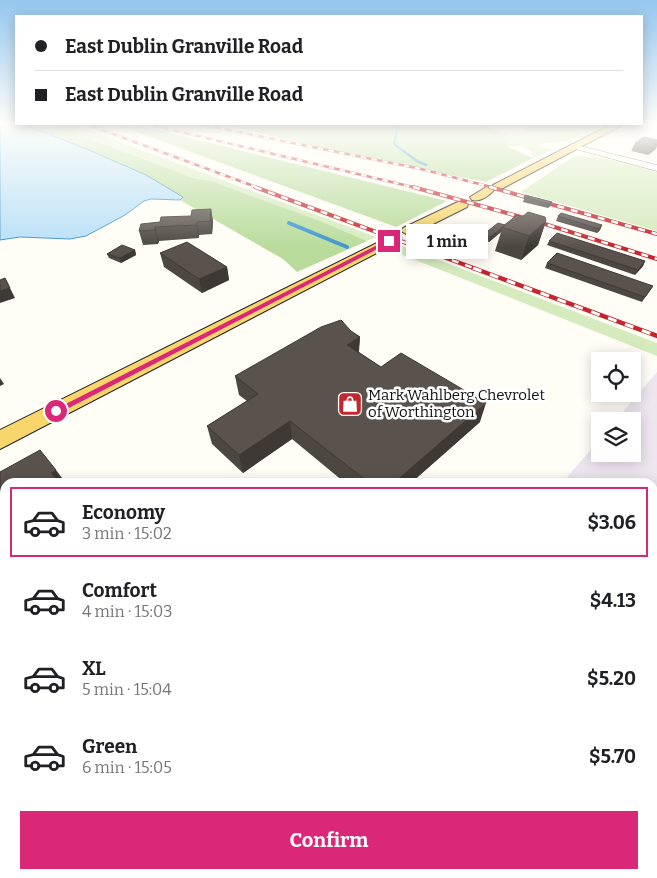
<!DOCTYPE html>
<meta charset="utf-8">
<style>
:root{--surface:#fff;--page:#f6f6f6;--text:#202124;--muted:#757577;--line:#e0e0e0;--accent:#db2777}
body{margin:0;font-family:Bitter,serif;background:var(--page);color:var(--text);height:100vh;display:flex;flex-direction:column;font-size:19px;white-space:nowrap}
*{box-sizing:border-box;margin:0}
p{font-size:16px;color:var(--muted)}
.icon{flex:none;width:28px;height:28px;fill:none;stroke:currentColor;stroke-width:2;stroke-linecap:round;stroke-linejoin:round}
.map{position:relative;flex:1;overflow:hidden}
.drawer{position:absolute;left:0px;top:478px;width:658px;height:401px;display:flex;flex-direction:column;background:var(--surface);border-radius:15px 15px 0 0;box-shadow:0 2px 12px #0003}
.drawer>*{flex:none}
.top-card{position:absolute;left:15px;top:15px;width:628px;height:110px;border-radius:0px;box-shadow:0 2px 12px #0003;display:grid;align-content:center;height:110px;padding:0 20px;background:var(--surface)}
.controls{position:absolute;left:591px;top:352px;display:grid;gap:10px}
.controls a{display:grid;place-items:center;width:50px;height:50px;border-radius:0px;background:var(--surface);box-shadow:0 2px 12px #0003;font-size:25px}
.end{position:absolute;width:22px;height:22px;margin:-11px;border:6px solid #db2777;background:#fff;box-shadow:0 0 0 2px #fff}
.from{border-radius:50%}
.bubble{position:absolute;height:35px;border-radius:0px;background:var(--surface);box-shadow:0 2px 12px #0003;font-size:16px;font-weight:700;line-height:35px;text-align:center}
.top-card b{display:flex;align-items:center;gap:18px;height:48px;font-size:19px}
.top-card b+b{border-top:1px solid var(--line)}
.top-card i{width:12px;height:12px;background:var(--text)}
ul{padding:9px 0 0;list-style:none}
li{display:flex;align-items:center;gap:15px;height:70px;margin:0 10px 8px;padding:0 10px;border:2px solid transparent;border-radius:0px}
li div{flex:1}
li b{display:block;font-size:19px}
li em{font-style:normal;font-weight:700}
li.on{border-color:var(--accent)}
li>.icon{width:45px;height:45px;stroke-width:1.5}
.button{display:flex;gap:10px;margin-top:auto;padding:10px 20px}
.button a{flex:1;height:58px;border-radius:0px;background:var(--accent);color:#fff;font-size:20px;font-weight:700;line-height:58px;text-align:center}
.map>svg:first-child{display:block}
.industrial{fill:#eee6ef}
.green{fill:#d5ebbd}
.forest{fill:#b9dc9c}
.water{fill:#b9e0f7;stroke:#3f96cf}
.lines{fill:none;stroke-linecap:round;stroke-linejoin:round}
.stream-far1{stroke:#3f96cf;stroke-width:2.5}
.stream{stroke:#3f96cf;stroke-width:4}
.primary-tunnel{stroke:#dbdad3;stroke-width:14;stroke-dasharray:14 7;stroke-linecap:butt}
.tertiary-casing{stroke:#444;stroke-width:1}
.primary-casing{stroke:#222;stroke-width:2}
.tertiary{fill:#fff;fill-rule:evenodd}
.primary{fill:#f9d66b;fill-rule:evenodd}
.rail-far2-casing{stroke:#c4262e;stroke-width:2.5}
.rail-far1-casing{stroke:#c4262e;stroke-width:4}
.rail-casing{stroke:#c4262e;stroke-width:4.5}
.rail-far2{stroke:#fff;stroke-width:2;stroke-dasharray:5.5;stroke-linecap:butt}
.rail-far1{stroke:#fff;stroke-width:2.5;stroke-dasharray:7;stroke-linecap:butt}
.rail{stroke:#fff;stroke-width:3;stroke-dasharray:9;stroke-linecap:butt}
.wall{fill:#4d4742}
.shaded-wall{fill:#3f3936}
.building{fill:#5a524d;stroke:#3f3936}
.route{fill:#db2777}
.labels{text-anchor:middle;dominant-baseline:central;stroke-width:5;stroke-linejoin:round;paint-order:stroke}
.poi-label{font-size:15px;fill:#111;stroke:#fff;text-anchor:start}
</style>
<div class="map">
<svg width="657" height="878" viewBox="0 0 657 878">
<rect width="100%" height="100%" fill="#fffdf5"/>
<polygon class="industrial" points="657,372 657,878 225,878 229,874 652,874 652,482 563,482 600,439 600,454 632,454 632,421 615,421"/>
<g class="green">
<polygon points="51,124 72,124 376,237 367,241 318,220 211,181 193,178"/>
<polygon points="522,124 604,124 571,140 539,144 541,147 554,149 533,158 531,151 519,146 507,147 509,134 524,132 523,130 526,127"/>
<path d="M 574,156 C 603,156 629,164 657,172 L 657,231 L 521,192 Z"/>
<polygon points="402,246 657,343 657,356 393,251"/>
</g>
<g class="forest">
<polygon points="23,124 51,124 193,178 211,181 318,220 367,241 297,272 283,259 180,200 182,198 146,175"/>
<polygon points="115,124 137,125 447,201 396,227"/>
<polygon points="224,124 476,124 509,134 508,147 533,158 486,182 341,153"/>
</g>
<polygon class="water" points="0,124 23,124 89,150 146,175 183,197 180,200 151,199 144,201 125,215 86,236 70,239 20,237 0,240"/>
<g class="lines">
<polyline class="stream-far1" points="398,124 394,144 417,161 426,165"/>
<polyline class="stream" points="289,223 347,247"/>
<polyline class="primary-tunnel" points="389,241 408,231"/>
<defs>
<polygon id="tertiary" points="572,144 657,165 657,171 572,148"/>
<g id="primary">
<polygon points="612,124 624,124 503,188 495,188 493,185"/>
<path d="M 488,186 L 492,187 L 494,190 C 489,196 480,202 472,200 L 470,197 Z"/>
<polygon points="462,200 468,204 467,207 413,234 408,235 401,231 403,228"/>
<polygon points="389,237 394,238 396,241 394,244 0,449 0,430"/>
</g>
</defs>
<use href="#tertiary" class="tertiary-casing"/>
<use href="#primary" class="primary-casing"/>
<use href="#tertiary" class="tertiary"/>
<use href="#primary" class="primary"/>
<defs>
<g id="rail-far2">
<polyline points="86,124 259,188"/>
<polyline points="147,124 417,188"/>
<polyline points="199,124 421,169 495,188"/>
</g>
<g id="rail-far1">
<polyline points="255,187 476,269"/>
<polyline points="413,187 532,220 657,259"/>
<polyline points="490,187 657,234"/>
</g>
<polyline id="rail" points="473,268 657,336"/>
</defs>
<use href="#rail-far2" class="rail-far2-casing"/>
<use href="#rail-far1" class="rail-far1-casing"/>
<use href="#rail" class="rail-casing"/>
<use href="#rail-far2" class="rail-far2"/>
<use href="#rail-far1" class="rail-far1"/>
<use href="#rail" class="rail"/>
</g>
<g class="wall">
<polygon points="644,137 656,149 648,155 631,151 635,143"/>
<polygon points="525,195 552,202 550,206 548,208 523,202"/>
<polygon points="211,209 213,222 212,234 199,235 199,238 159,241 158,244 143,245 139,231 160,222 191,216"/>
<polygon points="558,216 602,225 600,230 597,233 556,221"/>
<polygon points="522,217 546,221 538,245 521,260 495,251 501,232 489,242 482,240 483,235"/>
<polygon points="549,241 645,261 643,266 635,275 547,245"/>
<polygon points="135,250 136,255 121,263 109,258 107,254"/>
<polygon points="160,253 227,267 229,280 202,293 164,267"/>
<polygon points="547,263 653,286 642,302 545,268"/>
<polygon points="351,331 360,337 359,352 381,367 480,422 412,482 344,482 292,439 243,473 212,444 207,426 247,401 239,395 235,376"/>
<polygon points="372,874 543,874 547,878 369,878"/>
</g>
<g class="shaded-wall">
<polygon points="657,142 657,146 656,149 648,155 652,147 654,144"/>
<polygon points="552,202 550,206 548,208 549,204"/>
<polygon points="211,209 213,222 212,234 210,221"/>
<polygon points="546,221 538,245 521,260 529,236"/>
<polygon points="197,222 199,235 199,238 196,225"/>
<polygon points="602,225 600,230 597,233 599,229"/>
<polygon points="155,227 159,241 158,244 155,230"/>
<polygon points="502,227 501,232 489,242 490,237"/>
<polygon points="135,250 136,255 121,263 120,258"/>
<polygon points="645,261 643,266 635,275 638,270"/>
<polygon points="227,267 229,280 202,293 199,279"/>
<polygon points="5,278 15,298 0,303 0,291"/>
<polygon points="360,337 358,356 347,345"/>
<polygon points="0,378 4,384 0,386"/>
<polygon points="486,403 480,422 412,482 395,482"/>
<polygon points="290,421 292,439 243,473 239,455"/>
<polygon points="56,470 65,482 57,482 51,473"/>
<polygon points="5,498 5,525 0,528 0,501"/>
<polygon points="0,641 5,644 5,650 2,648 0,644"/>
<polygon points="5,750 5,770 0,774 0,754"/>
</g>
<g class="building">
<polygon points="644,137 657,140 657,142 654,144 655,145 652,147 635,143"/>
<polygon points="525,195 552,202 549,204 525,197"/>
<polygon points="211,209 210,221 197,222 196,225 155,227 155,230 139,231 141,224 160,222 161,217 191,216 192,210"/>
<polygon points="528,212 545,217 546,221 529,236 502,227 517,215 522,217"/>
<polygon points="561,213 602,225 599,229 558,216"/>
<polygon points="498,223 505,225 490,237 483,235"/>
<polygon points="557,233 645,261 638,270 549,241"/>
<polygon points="187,242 227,267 199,279 160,253"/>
<polygon points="122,245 135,250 120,258 107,254"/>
<polygon points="557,253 653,286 645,297 547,263"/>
<polygon points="5,278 10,288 0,291 0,280"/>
<polygon points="341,320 351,331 360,337 347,345 381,367 401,353 486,403 395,482 368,482 290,421 239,455 207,426 258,394 235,376 321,327"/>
<polygon points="40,450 56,470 51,473 58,482 5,482 5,498 0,501 0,472"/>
<polygon points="0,644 2,648 5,646 5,750 0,754"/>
<polygon points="376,874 543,874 547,878 373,878"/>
</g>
<linearGradient id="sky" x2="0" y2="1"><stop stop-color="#95c6ee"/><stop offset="0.5" stop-color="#fffefa"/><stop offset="1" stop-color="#fffefa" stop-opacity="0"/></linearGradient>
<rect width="657" height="247" fill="url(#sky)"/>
<polygon class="route" points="389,239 391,242 59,413 56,414 52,411"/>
<defs>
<symbol id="shop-square" viewBox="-11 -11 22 22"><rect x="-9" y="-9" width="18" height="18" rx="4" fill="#c4262e" stroke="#fff"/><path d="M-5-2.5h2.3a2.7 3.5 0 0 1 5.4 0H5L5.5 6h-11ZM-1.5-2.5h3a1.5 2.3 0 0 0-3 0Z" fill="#fff"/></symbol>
</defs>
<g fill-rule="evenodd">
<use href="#shop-square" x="336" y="390" width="28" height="28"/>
</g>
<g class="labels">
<g class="poi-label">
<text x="368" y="395">Mark Wahlberg Chevrolet<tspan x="368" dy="17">of Worthington</tspan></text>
</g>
</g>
</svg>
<div class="controls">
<a><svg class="icon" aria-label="locate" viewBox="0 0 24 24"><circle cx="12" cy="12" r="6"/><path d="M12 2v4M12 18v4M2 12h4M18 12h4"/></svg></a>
<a><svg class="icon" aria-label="layers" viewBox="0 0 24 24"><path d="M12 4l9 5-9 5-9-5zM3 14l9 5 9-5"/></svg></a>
</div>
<i class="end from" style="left:56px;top:411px"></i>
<i class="end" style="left:389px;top:241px"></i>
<div class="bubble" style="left:406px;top:224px;width:82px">1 min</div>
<div class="top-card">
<b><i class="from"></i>East Dublin Granville Road</b>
<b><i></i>East Dublin Granville Road</b>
</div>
<section class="drawer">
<ul>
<li class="on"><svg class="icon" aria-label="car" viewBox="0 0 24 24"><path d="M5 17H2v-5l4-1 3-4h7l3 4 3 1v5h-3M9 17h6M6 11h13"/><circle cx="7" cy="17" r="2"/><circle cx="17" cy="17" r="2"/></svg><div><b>Economy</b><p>3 min · 15:02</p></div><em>$3.06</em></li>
<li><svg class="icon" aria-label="car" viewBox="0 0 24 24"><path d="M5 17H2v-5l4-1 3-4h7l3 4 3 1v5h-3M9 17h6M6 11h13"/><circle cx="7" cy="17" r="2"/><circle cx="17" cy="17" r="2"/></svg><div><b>Comfort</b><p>4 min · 15:03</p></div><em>$4.13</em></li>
<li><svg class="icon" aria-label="car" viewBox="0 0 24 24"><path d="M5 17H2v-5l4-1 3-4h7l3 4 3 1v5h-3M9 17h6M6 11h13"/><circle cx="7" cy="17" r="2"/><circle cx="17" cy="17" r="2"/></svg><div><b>XL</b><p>5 min · 15:04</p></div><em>$5.20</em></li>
<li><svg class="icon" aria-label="car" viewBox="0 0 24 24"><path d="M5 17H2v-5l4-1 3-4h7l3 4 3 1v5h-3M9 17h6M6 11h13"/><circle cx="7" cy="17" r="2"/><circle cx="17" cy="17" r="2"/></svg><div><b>Green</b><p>6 min · 15:05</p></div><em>$5.70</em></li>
</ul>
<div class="button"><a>Confirm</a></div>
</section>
</div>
